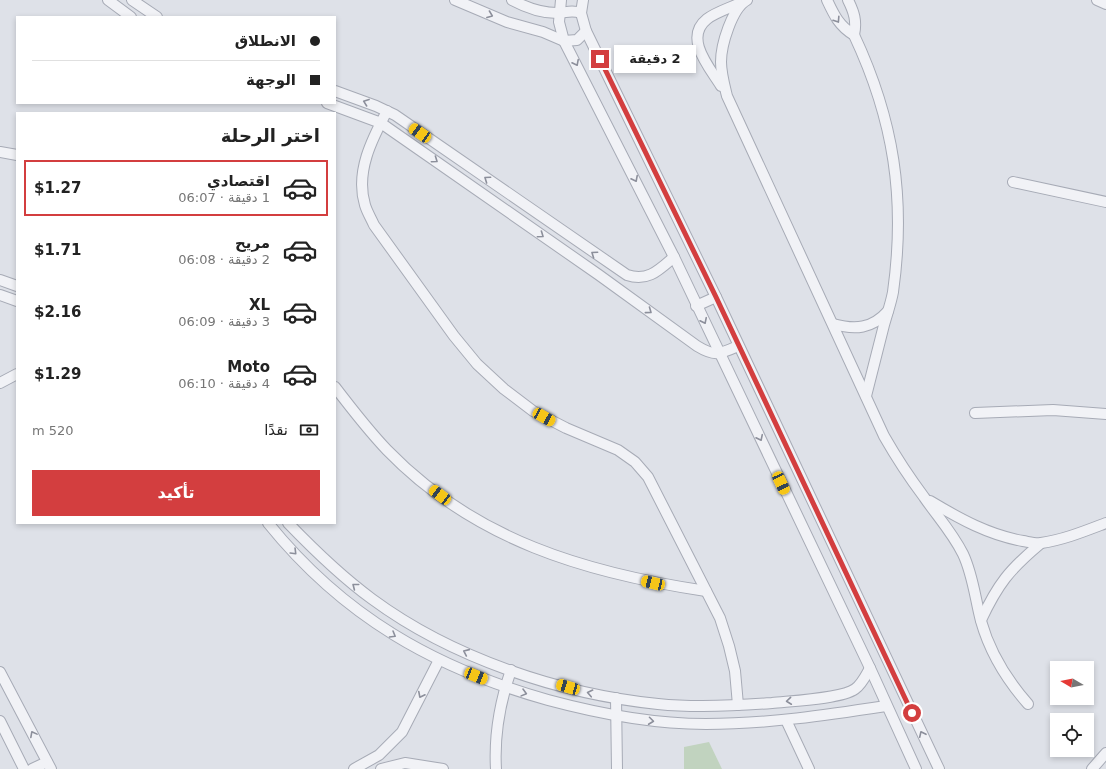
<!DOCTYPE html>
<html lang="ar">
<meta charset="utf-8">
<style>
:root{--surface:#fff;--page:#f6f6f6;--text:#222;--muted:#767676;--line:#e0e0e0;--accent:#d33e3f}
body{margin:0;font-family:"DejaVu Sans",Cairo,sans-serif;background:var(--page);color:var(--text);direction:rtl;height:100vh;display:flex;flex-direction:column;font-size:15px;white-space:nowrap}
*{box-sizing:border-box;margin:0}
p{font-size:13px;color:var(--muted)}
.icon{flex:none;width:22px;height:22px;fill:none;stroke:currentColor;stroke-width:2;stroke-linecap:round;stroke-linejoin:round}
.map{position:relative;flex:1;overflow:hidden;direction:ltr}
.sheet{position:absolute;left:16px;top:112px;width:320px;height:412px;display:flex;flex-direction:column;background:var(--surface);border-radius:0px;box-shadow:0 2px 6px #0003;direction:rtl}
.sheet>*{flex:none}
.guide{position:absolute;left:16px;top:16px;width:320px;height:88px;border-radius:0px;box-shadow:0 2px 6px #0003;direction:rtl;display:grid;align-content:center;height:88px;padding:0 16px;background:var(--surface)}
.needle{width:26px;rotate:280deg}
.buttons{position:absolute;left:1050px;top:661px;display:grid;gap:8px}
.buttons a{display:grid;place-items:center;width:44px;height:44px;border-radius:0px;background:var(--surface);box-shadow:0 2px 6px #0003;font-size:20px}
.end{position:absolute;width:18px;height:18px;margin:-9px;border:5px solid #d33e3f;background:#fff;box-shadow:0 0 0 2px #fff}
.from{border-radius:50%}
.bubble{position:absolute;height:28px;border-radius:0px;background:var(--surface);box-shadow:0 2px 6px #0003;font-size:13px;font-weight:800;line-height:28px;text-align:center;direction:rtl}
.car{position:absolute;width:12px;height:24px;margin:-12px -6px;border-radius:5px;box-shadow:0 0 3px 1px #0007;background:linear-gradient(#f5c518 24%,#345 0 40%,#f5c518 0 76%,#345 0 86%,#f5c518 0)}
.guide b{display:flex;align-items:center;gap:14px;height:38px;font-size:15px}
.guide b+b{border-top:1px solid var(--line)}
.guide i{width:10px;height:10px;background:var(--text)}
ul{padding:0;list-style:none}
li{display:flex;align-items:center;gap:12px;height:56px;margin:0 8px 6px;padding:0 8px;border:2px solid transparent;border-radius:0px}
li div{flex:1}
li b{display:block;font-size:15px}
li em{font-style:normal;font-weight:800}
li.selected{border-color:var(--accent)}
li>.icon{width:36px;height:36px;stroke-width:1.5}
h2{padding:0 16px;font-size:18px;line-height:48px}
.pay{display:flex;align-items:center;gap:10px;height:44px;padding:0 16px;font-size:15px}
.pay p{margin-inline-start:auto}
.button{display:flex;gap:8px;margin-top:auto;padding:8px 16px}
.button a{flex:1;height:46px;border-radius:0px;background:var(--accent);color:#fff;font-size:16px;font-weight:800;line-height:46px;text-align:center}
.map>svg:first-child{display:block}
.green{fill:#c1d3bf}
.lines{fill:none;stroke-linecap:round;stroke-linejoin:round}
.street-casing{stroke:#a7abb6;stroke-width:12}
.street{stroke:#f1f2f6;stroke-width:10}
.oneway{stroke:#8c8f9b}
.route{stroke:#d33e3f;stroke-width:5}
</style>
<div class="map">
<svg width="1106" height="769" viewBox="0 0 1106 769">
<rect width="100%" height="100%" fill="#dee1e8"/>
<polygon class="green" points="709,742 722,769 684,769 684,747"/>
<g class="lines">
<defs>
<g id="street">
<polyline points="108,0 131,17"/>
<polyline points="132,0 157,17"/>
<polyline points="455,0 507,22 543,32 564,41 577,40 586,31"/>
<path d="M 512,0 C 525,7 541,13 557,13 C 566,13 571,9 581,13"/>
<polyline points="561,0 559,22 564,41 674,257 870,668 916,769"/>
<polyline points="583,0 581,13 586,31 716,297 939,769"/>
<path d="M 747,0 C 732,8 721,45 721,62 C 721,73 724,84 727,96 L 884,436 C 896,457 909,477 924,497 C 937,516 952,532 963,554 C 973,575 975,598 981,621 C 990,653 1006,679 1028,704"/>
<path d="M 827,0 C 834,15 839,26 854,35 C 894,120 906,199 893,292 C 891,303 887,314 884,325 C 878,349 872,372 866,396"/>
<path d="M 848,0 C 854,12 857,21 854,35"/>
<polyline points="1097,0 1106,4"/>
<path d="M 721,86 C 710,68 683,38 707,19 C 716,12 730,8 740,3"/>
<path d="M 335,91 L 376,106 L 395,115 L 627,275 C 648,282 659,270 674,257"/>
<path d="M 327,103 L 381,123 L 388,128 L 599,275 L 697,346 C 715,357 720,354 738,346"/>
<path d="M 387,111 C 372,139 355,172 365,205 C 367,212 371,218 374,225 L 454,336 L 477,364 L 504,389 L 533,411 L 566,428 L 618,450 L 635,462 L 648,477 L 720,618 L 729,646 L 735,671 L 738,705"/>
<polyline points="0,152 17,155"/>
<polyline points="1013,182 1106,202"/>
<polyline points="0,280 17,286"/>
<polyline points="0,295 17,301"/>
<polyline points="696,306 716,297"/>
<path d="M 833,324 C 855,330 872,329 888,311"/>
<polyline points="0,383 17,374"/>
<path d="M 335,387 C 351,408 368,430 387,450 C 474,540 586,573 706,591"/>
<polyline points="975,413 1053,410 1106,414"/>
<path d="M 930,501 C 960,519 989,535 1023,541 C 1029,542 1036,544 1041,543 C 1063,540 1085,531 1106,523"/>
<path d="M 268,523 C 343,616 434,668 548,700 C 600,714 652,724 706,724 C 767,724 827,715 886,706"/>
<path d="M 288,523 C 314,550 342,577 372,599 C 452,658 560,694 658,704 C 696,708 734,706 772,703 C 790,701 841,699 855,689 C 862,684 866,675 870,668"/>
<path d="M 981,620 C 998,584 1009,570 1040,544"/>
<polyline points="0,672 51,769"/>
<polyline points="616,698 617,769"/>
<polyline points="786,720 809,769"/>
<polyline points="0,721 24,769"/>
<polyline points="32,769 47,762"/>
<polyline points="354,769 379,755 402,732 439,660"/>
<polyline points="381,769 405,763 443,769"/>
<path d="M 496,769 C 494,735 500,702 511,670"/>
<polyline points="1092,769 1106,753"/>
</g>
</defs>
<use href="#street" class="street-casing"/>
<use href="#street" class="street"/>
</g>
<defs><path id="oneway-chevron" d="M-2-3.5L2.5 0L-2 3.5" fill="none" stroke-width="1.6" stroke-linecap="round" stroke-linejoin="round"/></defs>
<g class="oneway">
<use href="#oneway-chevron" transform="translate(490 15) rotate(21)"/>
<use href="#oneway-chevron" transform="translate(837 20) rotate(57)"/>
<use href="#oneway-chevron" transform="translate(576 63) rotate(63)"/>
<use href="#oneway-chevron" transform="translate(366 102) rotate(-160)"/>
<use href="#oneway-chevron" transform="translate(435 160) rotate(35)"/>
<use href="#oneway-chevron" transform="translate(487 179) rotate(-145)"/>
<use href="#oneway-chevron" transform="translate(635 179) rotate(63)"/>
<use href="#oneway-chevron" transform="translate(541 235) rotate(35)"/>
<use href="#oneway-chevron" transform="translate(594 254) rotate(-145)"/>
<use href="#oneway-chevron" transform="translate(649 311) rotate(36)"/>
<use href="#oneway-chevron" transform="translate(704 321) rotate(64)"/>
<use href="#oneway-chevron" transform="translate(760 438) rotate(64)"/>
<use href="#oneway-chevron" transform="translate(294 552) rotate(45)"/>
<use href="#oneway-chevron" transform="translate(355 586) rotate(-142)"/>
<use href="#oneway-chevron" transform="translate(393 635) rotate(30)"/>
<use href="#oneway-chevron" transform="translate(466 652) rotate(-156)"/>
<use href="#oneway-chevron" transform="translate(524 693) rotate(15)"/>
<use href="#oneway-chevron" transform="translate(590 693) rotate(-168)"/>
<use href="#oneway-chevron" transform="translate(421 695) rotate(117)"/>
<use href="#oneway-chevron" transform="translate(789 701) rotate(174)"/>
<use href="#oneway-chevron" transform="translate(651 721) rotate(7)"/>
<use href="#oneway-chevron" transform="translate(33 734) rotate(-118)"/>
<use href="#oneway-chevron" transform="translate(922 734) rotate(-115)"/>
</g>
<g class="lines">
<polyline class="route" points="600,59 716,297 912,713"/>
</g>
</svg>
<div class="buttons">
<a><svg class="needle" viewBox="-14 -14 28 28"><path d="M0-13l5 13h-10z" fill="#e53935"/><path d="M0 13l5-13h-10z" fill="#767676"/></svg></a>
<a><svg class="icon" aria-label="locate" viewBox="0 0 24 24"><circle cx="12" cy="12" r="6"/><path d="M12 2v4M12 18v4M2 12h4M18 12h4"/></svg></a>
</div>
<i class="end from" style="left:912px;top:713px"></i>
<i class="end" style="left:600px;top:59px"></i>
<div class="bubble" style="left:614px;top:45px;width:82px">2 دقيقة</div>
<i class="car" style="left:420px;top:133px;rotate:305deg"></i>
<i class="car" style="left:544px;top:417px;rotate:119deg"></i>
<i class="car" style="left:781px;top:483px;rotate:155deg"></i>
<i class="car" style="left:440px;top:495px;rotate:307deg"></i>
<i class="car" style="left:653px;top:583px;rotate:283deg"></i>
<i class="car" style="left:476px;top:676px;rotate:112deg"></i>
<i class="car" style="left:568px;top:687px;rotate:286deg"></i>
<div class="guide">
<b><i class="from"></i>الانطلاق</b>
<b><i></i>الوجهة</b>
</div>
<section class="sheet">
<h2>اختر الرحلة</h2>
<ul>
<li class="selected"><svg class="icon" aria-label="car" viewBox="0 0 24 24"><path d="M5 17H2v-5l4-1 3-4h7l3 4 3 1v5h-3M9 17h6M6 11h13"/><circle cx="7" cy="17" r="2"/><circle cx="17" cy="17" r="2"/></svg><div><b>اقتصادي</b><p>1 دقيقة · 06:07</p></div><em>$1.27</em></li>
<li><svg class="icon" aria-label="car" viewBox="0 0 24 24"><path d="M5 17H2v-5l4-1 3-4h7l3 4 3 1v5h-3M9 17h6M6 11h13"/><circle cx="7" cy="17" r="2"/><circle cx="17" cy="17" r="2"/></svg><div><b>مريح</b><p>2 دقيقة · 06:08</p></div><em>$1.71</em></li>
<li><svg class="icon" aria-label="car" viewBox="0 0 24 24"><path d="M5 17H2v-5l4-1 3-4h7l3 4 3 1v5h-3M9 17h6M6 11h13"/><circle cx="7" cy="17" r="2"/><circle cx="17" cy="17" r="2"/></svg><div><b>XL</b><p>3 دقيقة · 06:09</p></div><em>$2.16</em></li>
<li><svg class="icon" aria-label="car" viewBox="0 0 24 24"><path d="M5 17H2v-5l4-1 3-4h7l3 4 3 1v5h-3M9 17h6M6 11h13"/><circle cx="7" cy="17" r="2"/><circle cx="17" cy="17" r="2"/></svg><div><b>Moto</b><p>4 دقيقة · 06:10</p></div><em>$1.29</em></li>
</ul>
<div class="pay"><svg class="icon" aria-label="cash" viewBox="0 0 24 24"><path d="M3 7h18v10H3z"/><circle cx="12" cy="12" r="2"/></svg>نقدًا<p>520 m</p></div>
<div class="button"><a>تأكيد</a></div>
</section>
</div>
